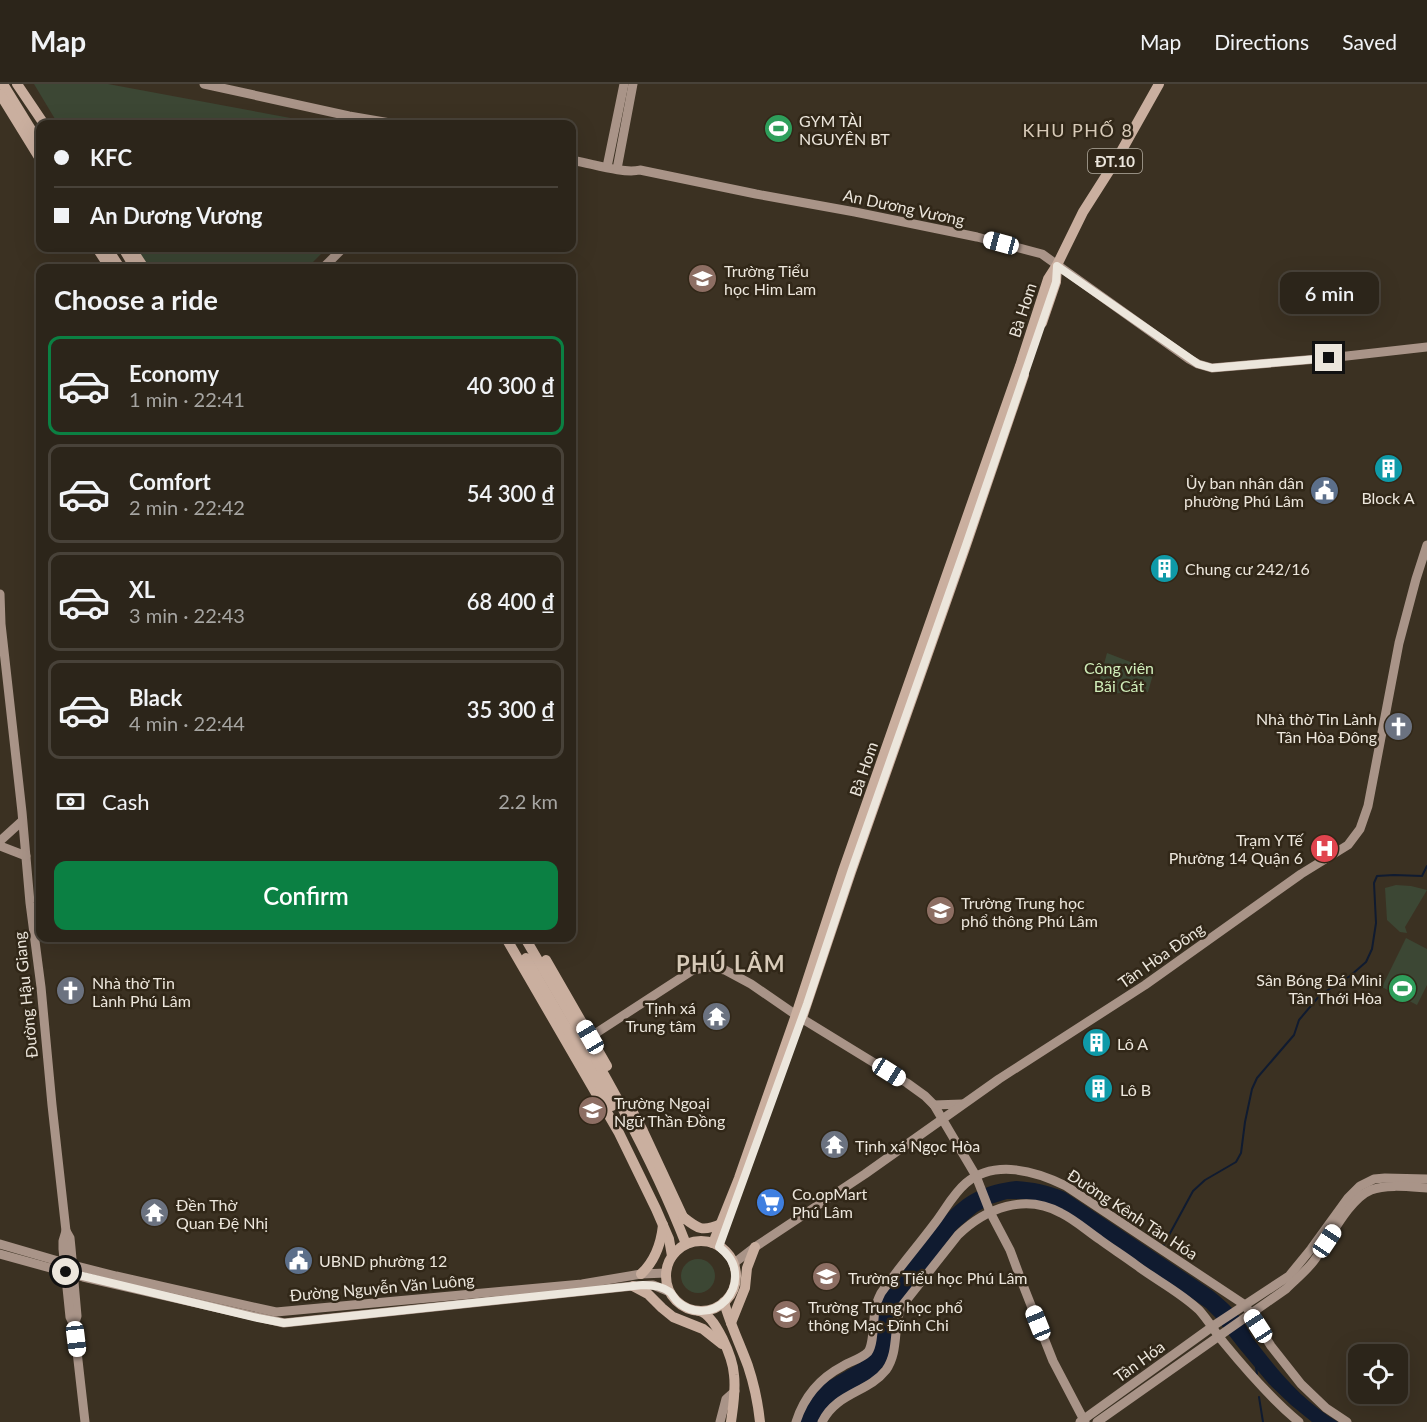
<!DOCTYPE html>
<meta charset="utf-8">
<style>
:root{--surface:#2c251a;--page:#383127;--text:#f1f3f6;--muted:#a6a5a2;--line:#484239;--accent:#0b8043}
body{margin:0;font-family:Lato,sans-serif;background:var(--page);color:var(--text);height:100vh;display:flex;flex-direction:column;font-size:22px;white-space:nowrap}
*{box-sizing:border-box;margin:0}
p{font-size:20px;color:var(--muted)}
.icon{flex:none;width:33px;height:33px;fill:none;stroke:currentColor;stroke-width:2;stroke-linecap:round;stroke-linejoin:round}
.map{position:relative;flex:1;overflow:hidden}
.side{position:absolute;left:36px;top:180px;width:540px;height:678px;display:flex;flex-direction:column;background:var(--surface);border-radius:12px;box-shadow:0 6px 24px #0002,0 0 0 2px var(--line)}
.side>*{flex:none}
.banner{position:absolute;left:36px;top:36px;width:540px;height:132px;border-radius:12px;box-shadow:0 6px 24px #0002,0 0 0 2px var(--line);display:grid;align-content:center;height:132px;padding:0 18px;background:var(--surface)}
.controls{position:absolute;left:1348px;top:1260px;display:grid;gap:12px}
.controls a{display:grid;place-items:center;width:60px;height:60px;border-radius:12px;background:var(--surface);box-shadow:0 6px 24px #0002,0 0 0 2px var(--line);font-size:30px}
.end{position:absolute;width:27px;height:27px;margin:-14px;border:8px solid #ece6dc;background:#111;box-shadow:0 0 0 3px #111}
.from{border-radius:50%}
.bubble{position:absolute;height:42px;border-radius:12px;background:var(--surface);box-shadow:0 6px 24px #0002,0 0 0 2px var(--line);font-size:20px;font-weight:600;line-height:42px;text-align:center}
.car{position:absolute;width:18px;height:36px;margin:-18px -9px;border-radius:8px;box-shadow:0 0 4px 2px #0007;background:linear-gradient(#fff 24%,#345 0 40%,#fff 0 76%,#345 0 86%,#fff 0)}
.banner b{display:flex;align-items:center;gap:21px;height:57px;font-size:22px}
.banner b+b{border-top:2px solid var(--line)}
.banner i{width:15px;height:15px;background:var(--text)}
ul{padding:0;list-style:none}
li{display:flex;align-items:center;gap:18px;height:99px;margin:0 12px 9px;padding:0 6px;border:3px solid var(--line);border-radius:12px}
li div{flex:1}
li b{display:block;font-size:22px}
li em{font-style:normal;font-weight:600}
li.selected{border-color:var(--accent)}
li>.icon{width:54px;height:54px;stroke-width:1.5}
h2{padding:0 18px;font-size:27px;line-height:72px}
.pay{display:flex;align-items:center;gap:15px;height:66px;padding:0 18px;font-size:22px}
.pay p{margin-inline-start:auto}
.action{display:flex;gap:12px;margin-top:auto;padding:12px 18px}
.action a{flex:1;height:69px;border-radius:12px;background:var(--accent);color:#fff;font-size:24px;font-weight:600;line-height:69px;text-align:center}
header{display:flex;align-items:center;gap:36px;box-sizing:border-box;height:84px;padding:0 30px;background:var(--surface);border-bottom:2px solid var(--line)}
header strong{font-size:28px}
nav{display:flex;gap:33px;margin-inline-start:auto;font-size:21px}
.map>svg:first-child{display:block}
.green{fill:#3c4734}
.water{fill:#101b30}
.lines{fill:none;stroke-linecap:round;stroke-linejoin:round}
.stream{stroke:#101b30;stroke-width:2}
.secondary{stroke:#a99488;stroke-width:9}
.primary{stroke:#caaf9f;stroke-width:10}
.route{stroke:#ece6dc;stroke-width:8}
.labels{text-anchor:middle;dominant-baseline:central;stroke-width:5;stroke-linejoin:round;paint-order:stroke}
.shield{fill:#312718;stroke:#b4ada1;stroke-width:1.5}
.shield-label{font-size:15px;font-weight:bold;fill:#ece6dc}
.poi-label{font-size:16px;fill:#ece6dc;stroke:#312718;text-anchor:start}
.street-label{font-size:16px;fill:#ece6dc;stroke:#312718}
.park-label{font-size:16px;fill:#d0eeba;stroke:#312718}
.neighbourhood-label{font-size:18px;letter-spacing:1.5px;fill:#d7cab8;stroke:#312718}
.district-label{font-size:22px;font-weight:bold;letter-spacing:1.5px;fill:#d7cab8;stroke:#312718}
</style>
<header>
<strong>Map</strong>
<nav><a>Map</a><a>Directions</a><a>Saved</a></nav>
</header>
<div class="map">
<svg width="1427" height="1338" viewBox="0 0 1427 1338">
<rect width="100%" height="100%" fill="#3b3122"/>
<g class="green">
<polygon points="34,0 108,0 323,40 58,40"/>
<polygon points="132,164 327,164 307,184 145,184"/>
<polygon points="1107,569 1154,587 1148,608 1096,610"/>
<polygon points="1396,801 1411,802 1427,806 1405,843 1407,849 1400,848 1387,836 1385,804"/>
<polygon points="1406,854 1427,865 1427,901 1417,921 1382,903"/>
<circle cx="698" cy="1192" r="17"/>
</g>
<path class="water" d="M 1016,1097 C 1033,1098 1048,1101 1065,1108 L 1213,1207 C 1223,1215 1232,1223 1240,1233 C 1245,1239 1248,1246 1252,1253 C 1278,1287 1301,1316 1338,1338 L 1312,1338 L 1291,1321 L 1269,1300 L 1239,1264 L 1215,1233 L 1206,1224 L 1070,1131 L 1035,1116 L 1025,1115 L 1007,1115 L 991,1120 L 977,1128 L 957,1145 L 898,1222 L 891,1265 L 885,1280 L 875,1292 L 836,1315 L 827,1323 L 819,1338 L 798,1338 L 808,1317 L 825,1299 L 863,1277 L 879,1218 L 943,1134 C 965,1110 984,1101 1016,1097 Z"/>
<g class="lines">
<g class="stream">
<polyline points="1162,1164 1193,1107 1205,1096 1236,1078 1241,1069 1245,1038 1252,1005 1257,994 1294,951 1299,936 1320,911 1350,892 1366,878 1372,865 1376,839 1374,799 1377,792 1394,791 1422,792 1427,782"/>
<polyline points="1256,1283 1257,1290"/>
<polyline points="1259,1313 1263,1338"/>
</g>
<g class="secondary">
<polyline points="204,0 349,32 396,40"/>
<path d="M 572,74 L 576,77 C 593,80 624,90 640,86 L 756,110 L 855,128 L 977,153 L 1042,170 L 1189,275 L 1198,280 L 1212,284 L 1329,274 L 1427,263"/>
<polyline points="607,83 624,0"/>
<polyline points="617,85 633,0"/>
<polyline points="323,184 343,164"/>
<polyline points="0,510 1,540 22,728 30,819 41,903 52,1021 66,1147 70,1154 71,1164 77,1232 74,1241"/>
<polyline points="0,757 22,737"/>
<polyline points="0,762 26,772"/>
<polyline points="590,953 693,886 710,883 725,886 751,900 796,931 907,999 925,1012 934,1021 976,1092 990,1128 1010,1166 1023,1201 1053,1277 1085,1338"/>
<polyline points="934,1021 962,1020"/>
<polyline points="66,1147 63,1157 63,1165 70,1233 74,1241 85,1338"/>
<polyline points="0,1160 65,1179 116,1192 276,1228 582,1200 641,1190 666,1189"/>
<polyline points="0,1170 83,1193 284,1239 633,1202 653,1201 670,1208"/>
<polyline points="733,1180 755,1163 865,1090 999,995 1145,901 1301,790 1348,761 1360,745 1368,722 1399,559 1416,495 1427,461"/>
<polyline points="720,1338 726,1315 735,1307"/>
<path d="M 796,1338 C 804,1313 820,1294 843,1282 C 851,1277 861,1275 868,1268 C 874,1260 873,1237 875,1226 C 876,1220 878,1215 881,1209 C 898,1185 917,1163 935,1139 C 945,1126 953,1110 966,1099 C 995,1075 1036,1087 1066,1102 L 1245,1221 L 1271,1262 L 1301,1300 L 1326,1324 L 1347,1338"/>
<path d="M 822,1338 C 837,1308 868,1309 886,1286 C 899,1268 893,1243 901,1223 L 958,1151 C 986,1124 1025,1109 1061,1129 C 1075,1136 1086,1146 1099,1155 C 1111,1164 1124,1172 1136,1181 C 1156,1196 1180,1208 1199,1226 C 1208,1236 1215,1248 1224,1259 C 1247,1287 1271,1315 1299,1338"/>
<polyline points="1080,1338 1216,1240 1289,1192 1311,1165 1348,1114 1360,1102 1374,1095 1385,1094 1427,1095"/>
<path d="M 1097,1338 L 1286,1205 C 1295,1196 1305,1188 1313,1178 C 1328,1159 1348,1115 1371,1106 C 1386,1100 1411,1103 1427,1104"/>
</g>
<g class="primary">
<polyline points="3,0 40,60"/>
<polyline points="17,0 44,40"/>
<polyline points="0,10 40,75"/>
<polyline points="97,164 110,184"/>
<polyline points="107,164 120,184"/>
<polyline points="123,164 135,184"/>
<polyline points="131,164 144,184"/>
<polyline points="1042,239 1056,198 1057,182"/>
<polyline points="506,854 619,1049 656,1125 669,1155 672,1172"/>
<path d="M 525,854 C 582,952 645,1054 686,1160"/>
<polyline points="526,874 612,1022"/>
<polyline points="546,876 607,982"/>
<polyline points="803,931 851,788 966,461 1024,291"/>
<polyline points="631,1025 643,1047 684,1135"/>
<path d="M 683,1133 C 698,1145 702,1148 721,1140"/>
<circle cx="701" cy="1192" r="35"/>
<polyline points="713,1159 739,1094 796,931 843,787 1020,282 1048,195 1057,181 1083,128 1118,73 1159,0"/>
<path d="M 641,1190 C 655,1177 661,1160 663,1141"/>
<polyline points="633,1202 648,1210 662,1224 673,1233 703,1245 722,1260"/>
<path d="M 724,1218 C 730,1240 740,1260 748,1282 C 754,1300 758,1319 760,1338"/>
<path d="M 699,1227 C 716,1231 733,1275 734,1291 C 736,1307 733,1323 731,1338"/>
<polyline points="731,1239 745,1204 747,1184 755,1163"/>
</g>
</g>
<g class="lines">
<path class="route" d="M 66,1188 L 258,1234 L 284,1239 L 643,1201 C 652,1201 662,1202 670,1208 C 673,1211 675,1216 679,1219 C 693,1230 713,1230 726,1216 C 732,1209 736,1200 735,1190 C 735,1179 728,1170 719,1163 L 807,920 L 851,788 L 966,461 L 1056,198 L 1057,182 L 1198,280 L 1212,284 L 1329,274"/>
</g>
<defs>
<symbol id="stadium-disc" viewBox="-11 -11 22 22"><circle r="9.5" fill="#2e9e5b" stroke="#312718"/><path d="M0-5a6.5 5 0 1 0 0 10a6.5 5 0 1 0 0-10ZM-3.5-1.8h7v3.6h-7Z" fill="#fff"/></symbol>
<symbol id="school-disc" viewBox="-11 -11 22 22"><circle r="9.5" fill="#8d6e63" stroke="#312718"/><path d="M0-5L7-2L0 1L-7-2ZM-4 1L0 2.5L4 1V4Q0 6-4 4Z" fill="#fff"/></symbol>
<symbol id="building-disc" viewBox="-11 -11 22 22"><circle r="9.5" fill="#0f9aa8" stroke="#312718"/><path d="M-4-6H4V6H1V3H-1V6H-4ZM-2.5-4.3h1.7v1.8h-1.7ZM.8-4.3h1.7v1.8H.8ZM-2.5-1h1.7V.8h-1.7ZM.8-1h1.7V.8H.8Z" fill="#fff"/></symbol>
<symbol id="civic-disc" viewBox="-11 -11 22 22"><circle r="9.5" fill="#5c6f8a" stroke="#312718"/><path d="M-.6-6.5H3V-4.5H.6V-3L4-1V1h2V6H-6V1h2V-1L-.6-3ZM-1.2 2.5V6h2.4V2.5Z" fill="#fff"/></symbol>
<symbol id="church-disc" viewBox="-11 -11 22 22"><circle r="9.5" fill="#6b7280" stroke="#312718"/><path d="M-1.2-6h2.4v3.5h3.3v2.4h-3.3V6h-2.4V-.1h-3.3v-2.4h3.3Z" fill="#fff"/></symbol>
<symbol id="hospital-disc" viewBox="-11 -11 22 22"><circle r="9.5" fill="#e0444e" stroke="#312718"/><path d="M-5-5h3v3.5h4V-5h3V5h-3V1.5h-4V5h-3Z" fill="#fff"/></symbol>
<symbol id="temple-disc" viewBox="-11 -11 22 22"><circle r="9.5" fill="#6b7280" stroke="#312718"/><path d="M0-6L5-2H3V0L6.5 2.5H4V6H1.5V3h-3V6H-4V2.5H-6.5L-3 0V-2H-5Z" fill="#fff"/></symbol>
<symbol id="supermarket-disc" viewBox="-11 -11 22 22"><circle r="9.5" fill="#3f7fe0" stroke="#312718"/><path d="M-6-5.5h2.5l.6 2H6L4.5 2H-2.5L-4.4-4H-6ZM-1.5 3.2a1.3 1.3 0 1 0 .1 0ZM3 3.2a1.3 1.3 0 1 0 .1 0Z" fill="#fff"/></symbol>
</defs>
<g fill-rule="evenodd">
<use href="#stadium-disc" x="762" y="28" width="33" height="33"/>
<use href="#school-disc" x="686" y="178" width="33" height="33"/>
<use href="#building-disc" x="1372" y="368" width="33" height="33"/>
<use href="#civic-disc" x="1308" y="390" width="33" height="33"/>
<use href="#building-disc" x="1148" y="468" width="33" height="33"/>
<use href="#church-disc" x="1382" y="626" width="33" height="33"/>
<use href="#hospital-disc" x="1308" y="748" width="33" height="33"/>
<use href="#school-disc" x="924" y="810" width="33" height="33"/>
<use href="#stadium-disc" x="1386" y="888" width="33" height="33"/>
<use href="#church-disc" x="54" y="890" width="33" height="33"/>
<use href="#temple-disc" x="700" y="916" width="33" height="33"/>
<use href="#building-disc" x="1080" y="942" width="33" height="33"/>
<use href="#building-disc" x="1082" y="988" width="33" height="33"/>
<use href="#school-disc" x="576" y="1010" width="33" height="33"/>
<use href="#temple-disc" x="818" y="1044" width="33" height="33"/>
<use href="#supermarket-disc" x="754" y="1102" width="33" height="33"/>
<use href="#temple-disc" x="138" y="1112" width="33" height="33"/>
<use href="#civic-disc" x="282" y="1160" width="33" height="33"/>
<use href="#school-disc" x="810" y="1176" width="33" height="33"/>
<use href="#school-disc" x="770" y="1214" width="33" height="33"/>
</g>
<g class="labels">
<rect class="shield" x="1088" y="65" width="54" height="24" rx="4.5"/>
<g class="shield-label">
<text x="1115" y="77">ĐT.10</text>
</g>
<g class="poi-label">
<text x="799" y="36">GYM TÀI<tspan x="799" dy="18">NGUYÊN BT</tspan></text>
<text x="724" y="186">Trường Tiểu<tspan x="724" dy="18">học Him Lam</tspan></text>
<text x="1304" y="398" text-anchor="end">Ủy ban nhân dân<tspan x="1304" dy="18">phường Phú Lâm</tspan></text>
<text x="1388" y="413" text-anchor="middle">Block A</text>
<text x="1185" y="484">Chung cư 242/16</text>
<text x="1377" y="634" text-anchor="end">Nhà thờ Tin Lành<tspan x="1377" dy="18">Tân Hòa Đông</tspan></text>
<text x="1303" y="755" text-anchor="end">Trạm Y Tế<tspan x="1303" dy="18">Phường 14 Quận 6</tspan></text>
<text x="961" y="818">Trường Trung học<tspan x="961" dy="18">phổ thông Phú Lâm</tspan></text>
<text x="1382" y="895" text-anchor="end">Sân Bóng Đá Mini<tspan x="1382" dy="18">Tân Thới Hòa</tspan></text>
<text x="92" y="898">Nhà thờ Tin<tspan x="92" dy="18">Lành Phú Lâm</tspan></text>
<text x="696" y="923" text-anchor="end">Tịnh xá<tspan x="696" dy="18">Trung tâm</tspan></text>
<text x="1117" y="959">Lô A</text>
<text x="1120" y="1005">Lô B</text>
<text x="614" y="1018">Trường Ngoại<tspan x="614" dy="18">Ngữ Thần Đồng</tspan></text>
<text x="855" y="1061">Tịnh xá Ngọc Hòa</text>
<text x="792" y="1109">Co.opMart<tspan x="792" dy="18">Phú Lâm</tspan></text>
<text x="176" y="1120">Đền Thờ<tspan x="176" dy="18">Quan Đệ Nhị</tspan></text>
<text x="319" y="1176">UBND phường 12</text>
<text x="848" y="1193">Trường Tiểu học Phú Lâm</text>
<text x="808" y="1222">Trường Trung học phổ<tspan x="808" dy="18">thông Mạc Đĩnh Chi</tspan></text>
</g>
<g class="street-label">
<text transform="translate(904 123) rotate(12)">An Dương Vương</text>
<text transform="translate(1022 226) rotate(-72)">Bà Hom</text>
<text transform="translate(863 685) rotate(-71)">Bà Hom</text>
<text transform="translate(1161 871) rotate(-35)">Tân Hòa Đông</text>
<text transform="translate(25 911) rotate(-96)">Đường Hậu Giang</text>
<text transform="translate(1133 1130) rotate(33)">Đường Kênh Tân Hóa</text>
<text transform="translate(382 1203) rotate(-5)">Đường Nguyễn Văn Luông</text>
<text transform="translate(1139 1277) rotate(-36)">Tân Hóa</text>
</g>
<g class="park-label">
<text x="1119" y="583">Công viên<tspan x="1119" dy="18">Bãi Cát</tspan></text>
</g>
<g class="neighbourhood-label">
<text x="1078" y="46">KHU PHỐ 8</text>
</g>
<g class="district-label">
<text x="731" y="879">PHÚ LÂM</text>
</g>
</g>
</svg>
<div class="controls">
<a><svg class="icon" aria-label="locate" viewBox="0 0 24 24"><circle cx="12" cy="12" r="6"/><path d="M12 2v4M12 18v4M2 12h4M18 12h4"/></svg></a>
</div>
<i class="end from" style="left:66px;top:1188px"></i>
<i class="end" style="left:1329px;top:274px"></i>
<div class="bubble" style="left:1280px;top:188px;width:99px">6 min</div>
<i class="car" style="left:1001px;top:159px;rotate:285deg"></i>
<i class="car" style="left:590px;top:953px;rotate:330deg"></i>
<i class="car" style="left:889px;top:988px;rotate:122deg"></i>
<i class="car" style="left:1327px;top:1157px;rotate:34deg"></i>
<i class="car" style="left:1038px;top:1239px;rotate:338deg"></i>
<i class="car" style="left:1258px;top:1242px;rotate:327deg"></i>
<i class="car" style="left:76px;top:1255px;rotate:173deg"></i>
<div class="banner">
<b><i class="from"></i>KFC</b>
<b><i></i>An Dương Vương</b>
</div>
<section class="side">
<h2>Choose a ride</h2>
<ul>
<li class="selected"><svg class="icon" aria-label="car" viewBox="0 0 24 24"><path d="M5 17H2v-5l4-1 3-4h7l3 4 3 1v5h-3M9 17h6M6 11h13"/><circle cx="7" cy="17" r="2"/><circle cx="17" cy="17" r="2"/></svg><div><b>Economy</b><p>1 min · 22:41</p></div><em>40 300 ₫</em></li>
<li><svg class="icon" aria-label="car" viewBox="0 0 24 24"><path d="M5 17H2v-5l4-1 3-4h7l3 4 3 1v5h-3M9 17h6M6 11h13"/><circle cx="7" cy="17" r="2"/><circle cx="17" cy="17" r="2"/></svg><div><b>Comfort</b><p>2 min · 22:42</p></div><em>54 300 ₫</em></li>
<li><svg class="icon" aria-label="car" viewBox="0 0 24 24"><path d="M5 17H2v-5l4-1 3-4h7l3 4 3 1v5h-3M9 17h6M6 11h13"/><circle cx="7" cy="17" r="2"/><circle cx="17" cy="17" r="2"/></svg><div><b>XL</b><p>3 min · 22:43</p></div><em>68 400 ₫</em></li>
<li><svg class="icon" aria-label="car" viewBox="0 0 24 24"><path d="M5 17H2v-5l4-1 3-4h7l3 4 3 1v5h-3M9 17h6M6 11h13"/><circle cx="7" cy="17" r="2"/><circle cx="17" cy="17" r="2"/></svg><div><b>Black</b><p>4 min · 22:44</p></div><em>35 300 ₫</em></li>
</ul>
<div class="pay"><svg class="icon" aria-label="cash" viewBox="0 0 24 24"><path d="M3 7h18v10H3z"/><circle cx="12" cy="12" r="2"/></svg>Cash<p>2.2 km</p></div>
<div class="action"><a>Confirm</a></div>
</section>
</div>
